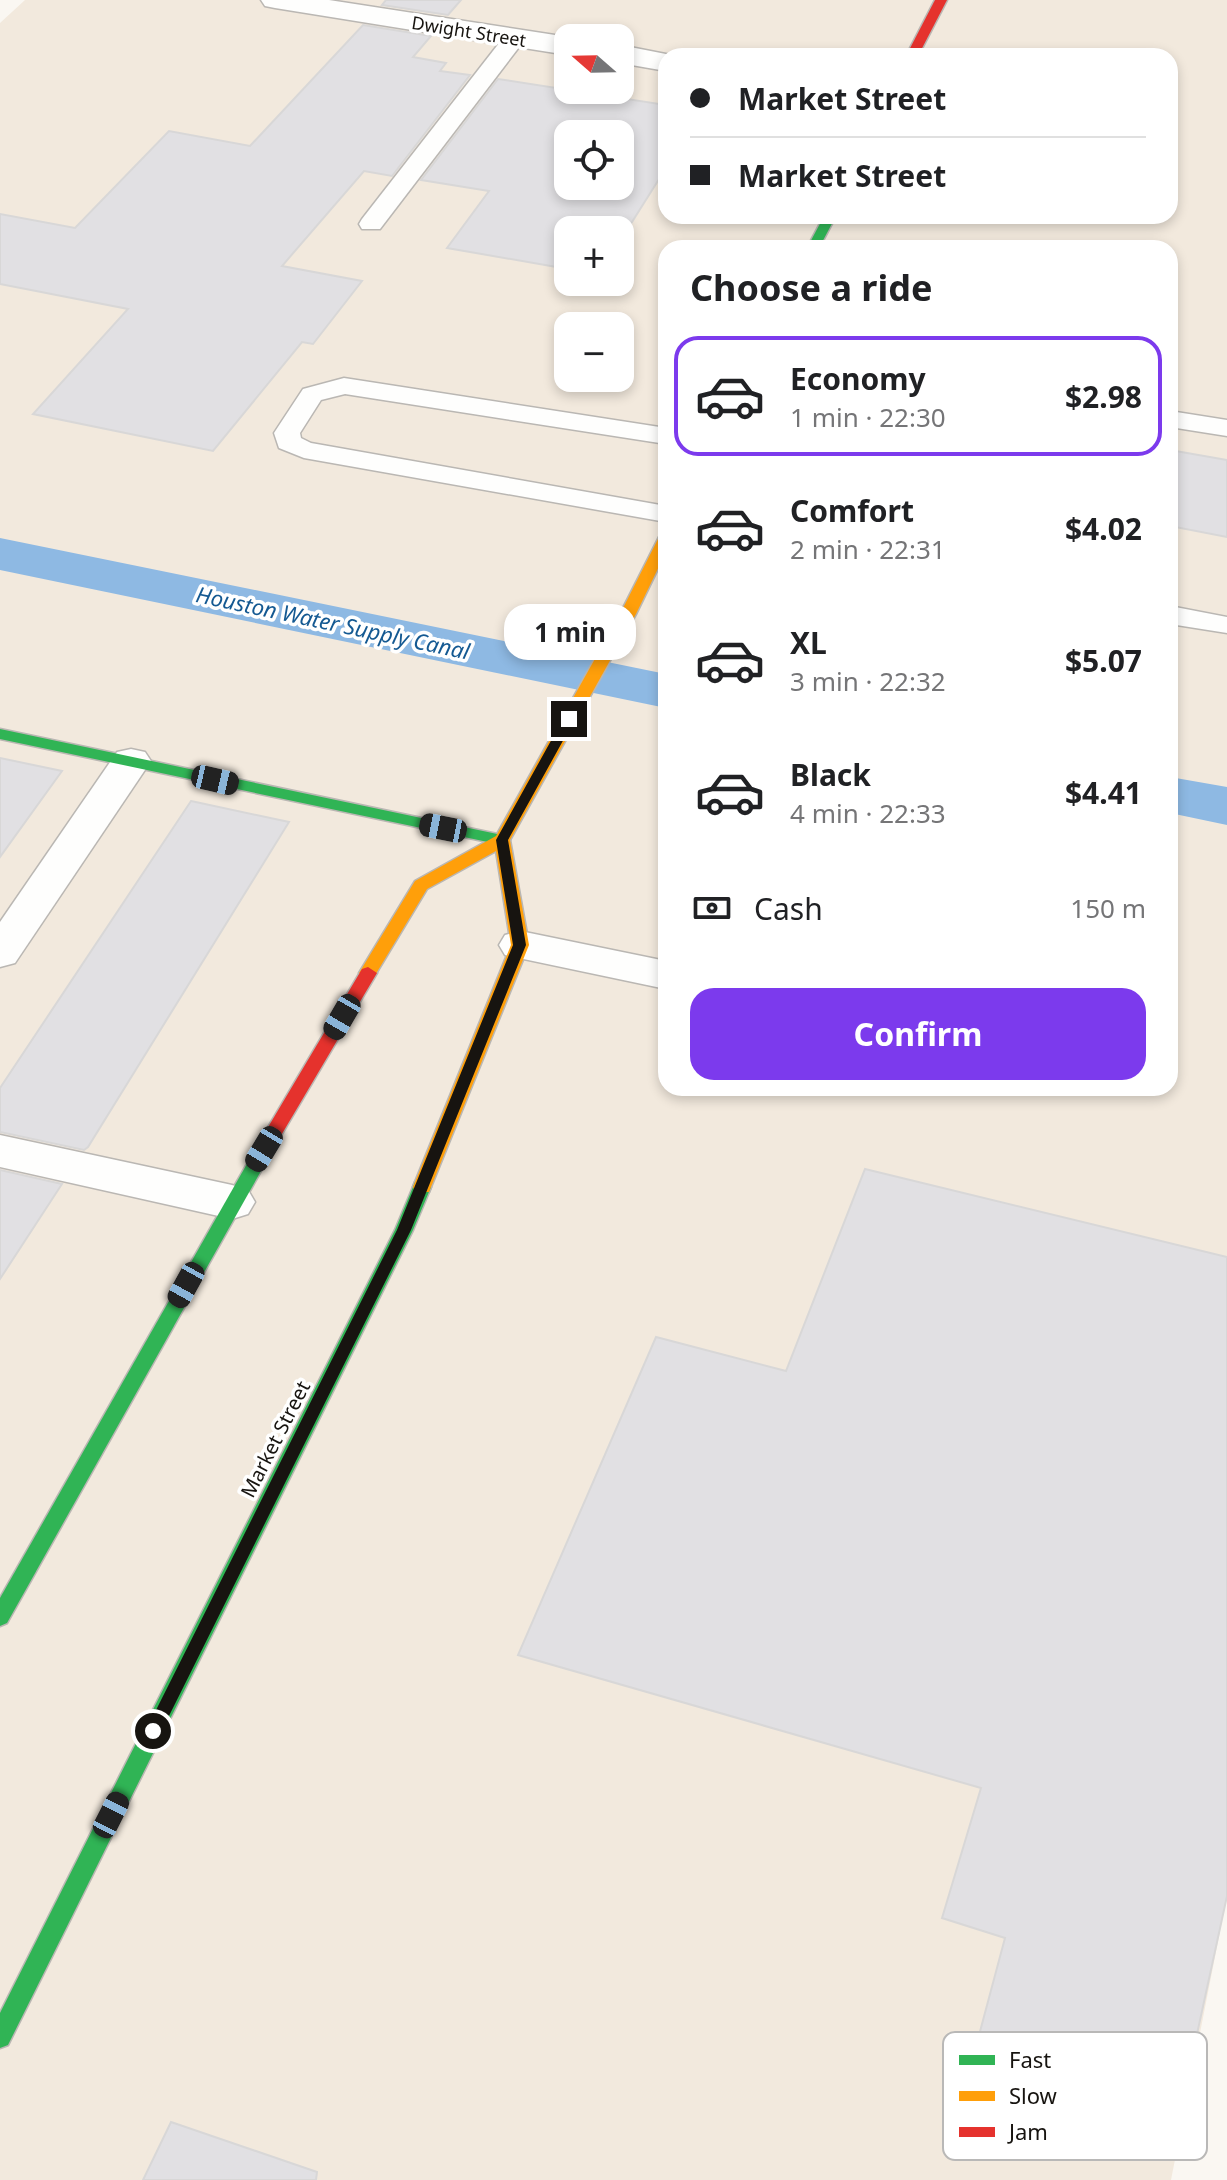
<!DOCTYPE html>
<meta charset="utf-8">
<style>
:root{--surface:#fff;--page:#f6f6f6;--text:#202124;--muted:#757577;--line:#e0e0e0;--accent:#7c3aed}
body{margin:0;font-family:"Noto Sans",sans-serif;background:var(--page);color:var(--text);height:100vh;display:flex;flex-direction:column;font-size:30px;white-space:nowrap}
*{box-sizing:border-box;margin:0}
p{font-size:26px;color:var(--muted)}
.icon{flex:none;width:44px;height:44px;fill:none;stroke:currentColor;stroke-width:2;stroke-linecap:round;stroke-linejoin:round}
.map{position:relative;flex:1;overflow:hidden}
.sheet{position:absolute;left:658px;top:240px;width:520px;height:856px;display:flex;flex-direction:column;background:var(--surface);border-radius:24px;box-shadow:0 4px 12px #0003}
.sheet>*{flex:none}
.guide{position:absolute;left:658px;top:48px;width:520px;height:176px;border-radius:24px;box-shadow:0 4px 12px #0003;display:grid;align-content:center;height:176px;padding:0 32px;background:var(--surface)}
.needle{width:52px;rotate:290deg}
.buttons{position:absolute;left:554px;top:24px;display:grid;gap:16px}
.buttons a{display:grid;place-items:center;width:80px;height:80px;border-radius:16px;background:var(--surface);box-shadow:0 4px 12px #0003;font-size:40px}
.end{position:absolute;width:36px;height:36px;margin:-18px;border:10px solid #171410;background:#fff;box-shadow:0 0 0 4px #fff}
.from{border-radius:50%}
.bubble{position:absolute;height:56px;border-radius:24px;background:var(--surface);box-shadow:0 4px 12px #0003;font-size:26px;font-weight:700;line-height:56px;text-align:center}
.car{position:absolute;width:24px;height:48px;margin:-24px -12px;border-radius:10px;box-shadow:0 0 6px 2px #0007;background:linear-gradient(#222 24%,#8ab4d8 0 40%,#222 0 76%,#8ab4d8 0 86%,#222 0)}
.guide b{display:flex;align-items:center;gap:28px;height:76px;font-size:30px}
.guide b+b{border-top:2px solid var(--line)}
.guide i{width:20px;height:20px;background:var(--text)}
ul{padding:0;list-style:none}
li{display:flex;align-items:center;gap:24px;height:120px;margin:0 16px 12px;padding:0 16px;border:4px solid transparent;border-radius:24px}
li div{flex:1}
li b{display:block;font-size:30px}
li em{font-style:normal;font-weight:700}
li.current{border-color:var(--accent)}
li>.icon{width:72px;height:72px;stroke-width:1.5}
h2{padding:0 32px;font-size:36px;line-height:96px}
.pay{display:flex;align-items:center;gap:20px;height:88px;padding:0 32px;font-size:30px}
.pay p{margin-inline-start:auto}
.button{display:flex;gap:16px;margin-top:auto;padding:16px 32px}
.button a{flex:1;height:92px;border-radius:24px;background:var(--accent);color:#fff;font-size:32px;font-weight:700;line-height:92px;text-align:center}
.map>svg:first-child{display:block}
.built{fill:#f2e9dd;fill-rule:evenodd}
.lines{fill:none;stroke-linecap:round;stroke-linejoin:round}
.canal{fill:#8eb9e3;fill-rule:evenodd}
.building{fill:#e1e0e3;stroke:#d8d7d7;stroke-width:2;fill-rule:evenodd}
.lane-casing{stroke:#bab7b3;stroke-width:3}
.street-casing{stroke:#bab7b3;stroke-width:3}
.fast-casing{stroke:#bab7b3;stroke-width:3}
.slow-casing{stroke:#bab7b3;stroke-width:3}
.jam-casing{stroke:#bab7b3;stroke-width:3}
.lane{fill:#fefefd;fill-rule:evenodd}
.street{fill:#fefefd;fill-rule:evenodd}
.fast{fill:#30b455;fill-rule:evenodd}
.slow{fill:#ff9f0a;fill-rule:evenodd}
.jam{fill:#e5322d;fill-rule:evenodd}
.route{fill:#171410}
.labels{text-anchor:middle;dominant-baseline:central;stroke-width:7;stroke-linejoin:round;paint-order:stroke}
.far-street-label{font-size:18px;fill:#171410;stroke:#fff}
.street-label{font-size:20px;fill:#171410;stroke:#fff}
.water-label{font-size:22px;font-style:italic;fill:#145992;stroke:#fff}
.key{fill:#fff;stroke:#b9b8b7;stroke-width:2}
.key-label{font-size:22px;fill:#171410}
</style>
<div class="map">
<svg width="1227" height="2180" viewBox="0 0 1227 2180">
<rect width="100%" height="100%" fill="#faf7f2"/>
<path class="built" d="M 25,0 L 1227,0 L 1227,1896 L 1171,2180 L 0,2180 L 0,23 ZM 568,38 L 620,38 L 620,90 L 568,90 ZM 666,56 L 1170,56 L 1170,216 L 666,216 ZM 568,134 L 620,134 L 620,186 L 568,186 ZM 568,230 L 620,230 L 620,282 L 568,282 ZM 666,248 L 1170,248 L 1170,1088 L 666,1088 ZM 568,326 L 620,326 L 620,378 L 568,378 Z"/>
<g class="lines">
<g class="canal">
<polygon points="0,538 666,674 666,708 0,570"/>
<polygon points="1170,777 1227,787 1227,825 1170,813"/>
</g>
</g>
<g class="building">
<polygon points="386,0 461,0 448,15 382,5"/>
<polygon points="363,25 431,36 413,57 446,63 440,71 470,75 392,176 364,171 282,266 362,281 313,344 302,342 213,451 33,414 128,309 0,284 0,214 75,228 169,131 250,146"/>
<path d="M 498,79 L 666,105 L 666,168 L 620,241 L 620,230 L 568,230 L 568,269 L 447,248 L 489,191 L 421,180 ZM 568,134 L 620,134 L 620,186 L 568,186 Z"/>
<polygon points="1170,450 1227,460 1227,537 1170,526"/>
<polygon points="0,758 62,771 0,857"/>
<polygon points="191,801 289,822 88,1147 84,1150 0,1132 0,1088"/>
<polygon points="865,1169 1227,1257 1227,1896 1182,2103 978,2039 1005,1938 942,1918 981,1788 518,1655 656,1337 786,1371"/>
<polygon points="0,1170 62,1184 0,1279"/>
<polygon points="171,2122 317,2172 316,2180 143,2180"/>
</g>
<g class="lines">
<defs>
<g id="lane">
<polygon points="515,31 526,38 380,229 362,229 359,224 362,219 507,33"/>
<polygon points="344,378 666,428 666,444 345,394 321,400 300,433 301,438 311,443 666,506 666,522 304,458 279,448 274,433 303,389"/>
<polygon points="1170,411 1227,420 1227,436 1170,427"/>
<polygon points="1170,606 1227,617 1227,633 1170,624"/>
</g>
<g id="street">
<polygon points="261,0 329,0 568,37 568,55 275,8 265,6"/>
<polygon points="620,45 676,56 666,56 666,71 620,63"/>
<polygon points="131,749 145,752 151,761 15,963 0,967 0,922 117,752"/>
<polygon points="520,931 666,961 666,989 505,955 499,945 505,935"/>
<polygon points="0,1135 232,1185 248,1190 255,1202 248,1214 232,1219 0,1167"/>
</g>
<g id="fast">
<polygon points="824,216 836,216 819,248 807,248"/>
<polygon points="0,729 502,835 510,840 502,845 0,739"/>
<polygon points="270,1132 279,1139 7,1623 0,1626 0,1598 264,1134"/>
<polygon points="422,1180 429,1182 431,1187 413,1230 8,2045 0,2048 0,2013 395,1230 413,1187 415,1182"/>
</g>
<polygon id="slow" points="666,533 666,552 636,614 510,840 529,945 431,1187 429,1192 415,1192 413,1187 511,945 496,851 427,889 374,977 368,979 359,973 415,881 496,836 620,614 659,537"/>
<g id="jam">
<polygon points="935,0 947,0 918,56 906,56"/>
<polygon points="368,967 377,973 276,1144 264,1144 261,1139 264,1134 362,969"/>
</g>
</defs>
<use href="#lane" class="lane-casing"/>
<use href="#street" class="street-casing"/>
<use href="#fast" class="fast-casing"/>
<use href="#slow" class="slow-casing"/>
<use href="#jam" class="jam-casing"/>
<use href="#lane" class="lane"/>
<use href="#street" class="street"/>
<use href="#fast" class="fast"/>
<use href="#slow" class="slow"/>
<use href="#jam" class="jam"/>
</g>
<polygon class="route" points="569,715 575,719 508,840 526,945 411,1230 159,1736 148,1736 148,1726 397,1230 513,945 496,840 563,719"/>
<g class="labels">
<g class="far-street-label">
<text transform="translate(469 31) rotate(9)">Dwight Street</text>
</g>
<g class="street-label">
<text transform="translate(275 1439) rotate(-63)">Market Street</text>
</g>
<g class="water-label">
<text transform="translate(333 622) rotate(12)">Houston Water Supply Canal</text>
</g>
</g>
<rect x="943" y="2032" width="264" height="128" rx="12" class="key"/>
<rect x="959" y="2055" width="36" height="10" fill="#30b455"/>
<rect x="959" y="2091" width="36" height="10" fill="#ff9f0a"/>
<rect x="959" y="2127" width="36" height="10" fill="#e5322d"/>
<g class="key-label">
<text x="1009" y="2068">Fast</text>
<text x="1009" y="2104">Slow</text>
<text x="1009" y="2140">Jam</text>
</g>
</svg>
<div class="buttons">
<a><svg class="needle" viewBox="-14 -14 28 28"><path d="M0-13l5 13h-10z" fill="#e53935"/><path d="M0 13l5-13h-10z" fill="#757577"/></svg></a>
<a><svg class="icon" aria-label="locate" viewBox="0 0 24 24"><circle cx="12" cy="12" r="6"/><path d="M12 2v4M12 18v4M2 12h4M18 12h4"/></svg></a>
<a>+</a>
<a>−</a>
</div>
<i class="end from" style="left:153px;top:1731px"></i>
<i class="end" style="left:569px;top:719px"></i>
<div class="bubble" style="left:504px;top:604px;width:132px">1 min</div>
<i class="car" style="left:215px;top:780px;rotate:103deg"></i>
<i class="car" style="left:443px;top:828px;rotate:281deg"></i>
<i class="car" style="left:342px;top:1017px;rotate:210deg"></i>
<i class="car" style="left:264px;top:1149px;rotate:211deg"></i>
<i class="car" style="left:186px;top:1285px;rotate:209deg"></i>
<i class="car" style="left:111px;top:1815px;rotate:27deg"></i>
<div class="guide">
<b><i class="from"></i>Market Street</b>
<b><i></i>Market Street</b>
</div>
<section class="sheet">
<h2>Choose a ride</h2>
<ul>
<li class="current"><svg class="icon" aria-label="car" viewBox="0 0 24 24"><path d="M5 17H2v-5l4-1 3-4h7l3 4 3 1v5h-3M9 17h6M6 11h13"/><circle cx="7" cy="17" r="2"/><circle cx="17" cy="17" r="2"/></svg><div><b>Economy</b><p>1 min · 22:30</p></div><em>$2.98</em></li>
<li><svg class="icon" aria-label="car" viewBox="0 0 24 24"><path d="M5 17H2v-5l4-1 3-4h7l3 4 3 1v5h-3M9 17h6M6 11h13"/><circle cx="7" cy="17" r="2"/><circle cx="17" cy="17" r="2"/></svg><div><b>Comfort</b><p>2 min · 22:31</p></div><em>$4.02</em></li>
<li><svg class="icon" aria-label="car" viewBox="0 0 24 24"><path d="M5 17H2v-5l4-1 3-4h7l3 4 3 1v5h-3M9 17h6M6 11h13"/><circle cx="7" cy="17" r="2"/><circle cx="17" cy="17" r="2"/></svg><div><b>XL</b><p>3 min · 22:32</p></div><em>$5.07</em></li>
<li><svg class="icon" aria-label="car" viewBox="0 0 24 24"><path d="M5 17H2v-5l4-1 3-4h7l3 4 3 1v5h-3M9 17h6M6 11h13"/><circle cx="7" cy="17" r="2"/><circle cx="17" cy="17" r="2"/></svg><div><b>Black</b><p>4 min · 22:33</p></div><em>$4.41</em></li>
</ul>
<div class="pay"><svg class="icon" aria-label="cash" viewBox="0 0 24 24"><path d="M3 7h18v10H3z"/><circle cx="12" cy="12" r="2"/></svg>Cash<p>150 m</p></div>
<div class="button"><a>Confirm</a></div>
</section>
</div>
